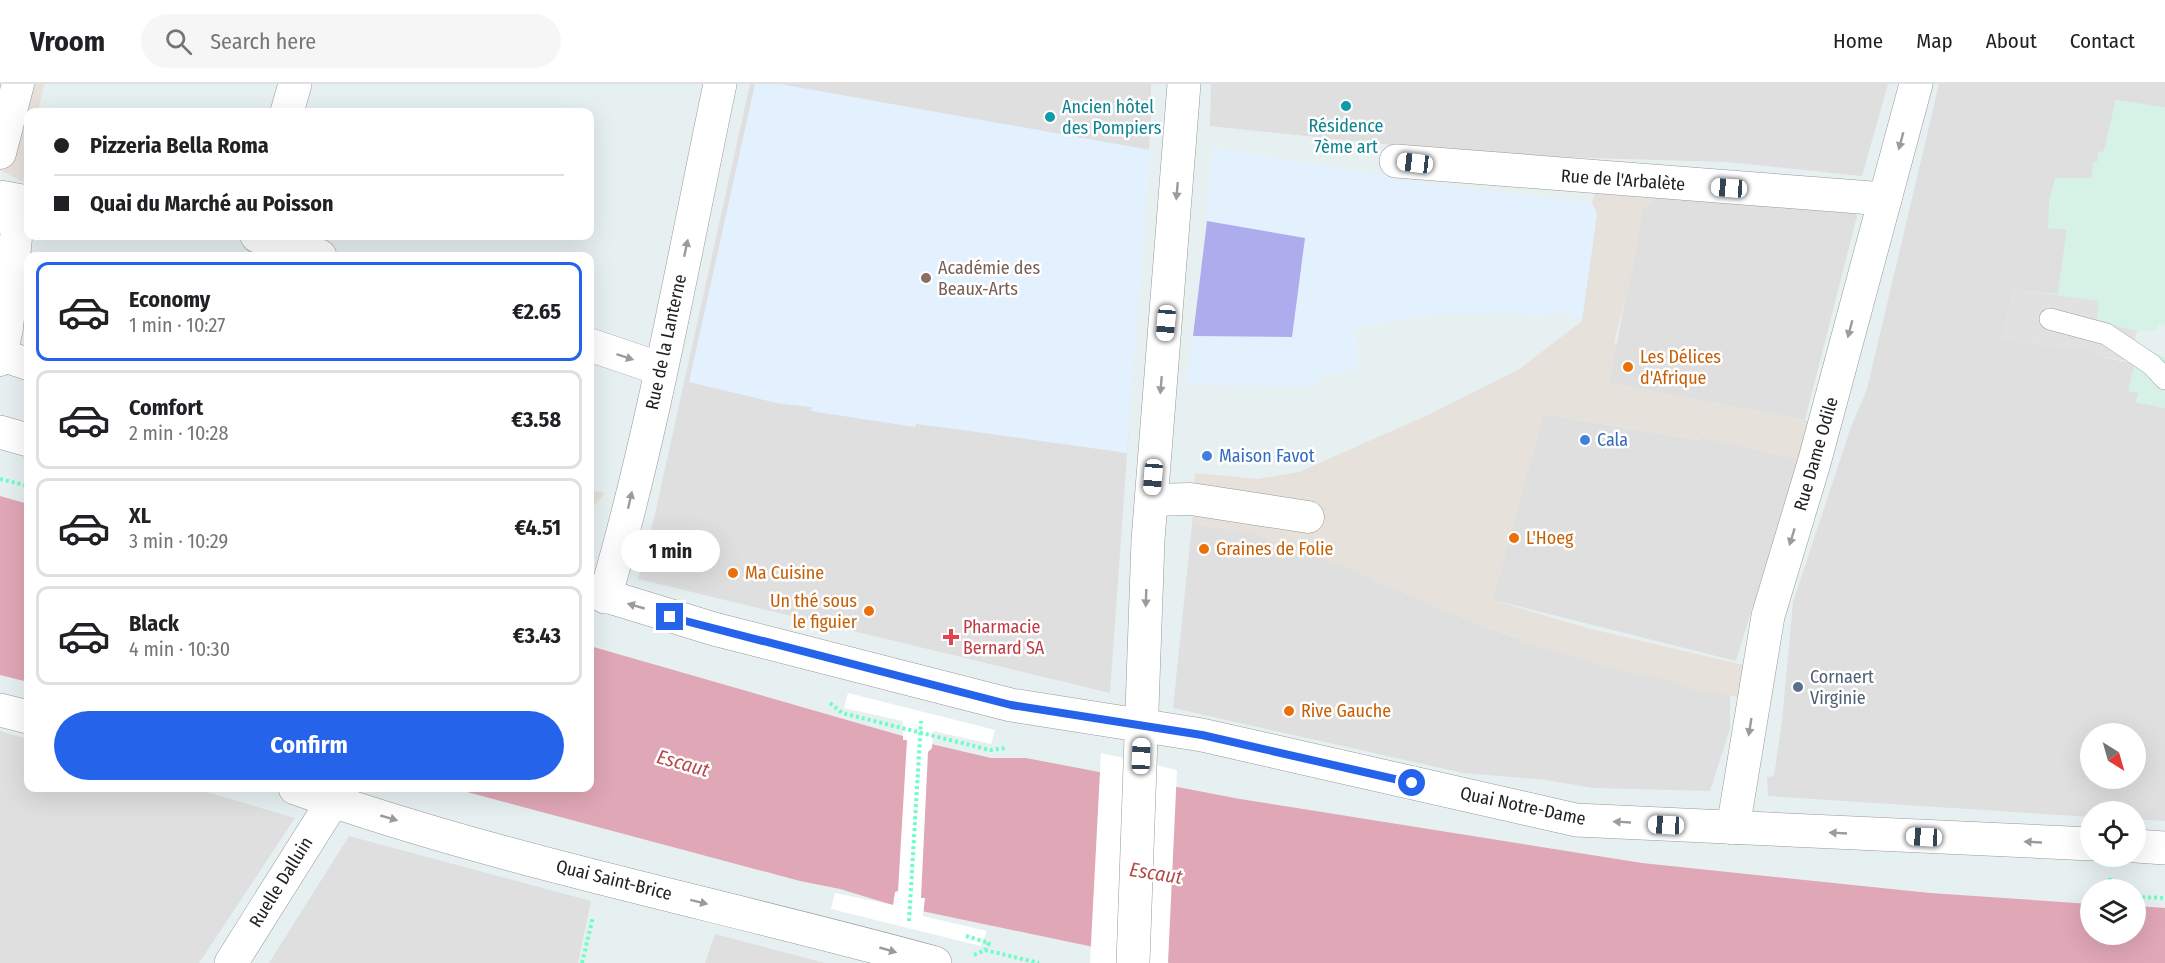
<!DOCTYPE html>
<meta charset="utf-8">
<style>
:root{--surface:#fff;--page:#f6f6f6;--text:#202124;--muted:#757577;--line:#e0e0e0;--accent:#2563eb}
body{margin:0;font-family:"Fira Sans Condensed",sans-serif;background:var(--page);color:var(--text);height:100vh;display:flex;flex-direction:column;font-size:22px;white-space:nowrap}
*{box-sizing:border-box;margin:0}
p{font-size:20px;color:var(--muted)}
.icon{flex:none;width:33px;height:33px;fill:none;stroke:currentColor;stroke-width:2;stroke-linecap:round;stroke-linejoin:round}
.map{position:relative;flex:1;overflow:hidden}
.panel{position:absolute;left:24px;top:168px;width:570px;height:540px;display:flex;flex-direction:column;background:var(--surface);border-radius:12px;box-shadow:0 6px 24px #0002}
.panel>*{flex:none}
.hud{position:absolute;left:24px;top:24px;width:570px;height:132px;border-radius:12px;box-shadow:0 6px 24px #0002;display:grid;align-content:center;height:132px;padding:0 30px;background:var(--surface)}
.needle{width:39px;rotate:143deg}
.controls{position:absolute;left:2080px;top:639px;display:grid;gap:12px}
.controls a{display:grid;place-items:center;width:66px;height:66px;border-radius:50%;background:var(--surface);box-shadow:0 6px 24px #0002;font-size:30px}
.end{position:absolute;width:27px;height:27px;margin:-14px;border:8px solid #2563eb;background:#fff;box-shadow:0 0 0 3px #fff}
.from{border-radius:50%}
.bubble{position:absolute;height:42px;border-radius:21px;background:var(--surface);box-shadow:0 6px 24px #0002;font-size:20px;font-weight:700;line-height:42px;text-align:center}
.car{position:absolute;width:18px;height:36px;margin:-18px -9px;border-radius:8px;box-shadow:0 0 4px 2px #0007;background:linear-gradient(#fff 24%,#345 0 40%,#fff 0 76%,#345 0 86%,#fff 0)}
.hud b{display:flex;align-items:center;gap:21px;height:57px;font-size:22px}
.hud b+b{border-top:2px solid var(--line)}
.hud i{width:15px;height:15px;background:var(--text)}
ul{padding:10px 0 0;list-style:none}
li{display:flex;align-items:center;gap:18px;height:99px;margin:0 12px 9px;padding:0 18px;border:3px solid var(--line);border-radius:12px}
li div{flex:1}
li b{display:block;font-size:22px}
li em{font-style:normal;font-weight:700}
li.selected{border-color:var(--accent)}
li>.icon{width:54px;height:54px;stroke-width:1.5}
.action{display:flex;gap:12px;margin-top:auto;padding:12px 30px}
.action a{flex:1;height:69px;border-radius:36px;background:var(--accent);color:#fff;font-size:24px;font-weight:700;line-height:69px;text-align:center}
header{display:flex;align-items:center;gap:36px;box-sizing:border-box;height:84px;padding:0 30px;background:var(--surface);border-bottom:2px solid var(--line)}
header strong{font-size:28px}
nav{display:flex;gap:33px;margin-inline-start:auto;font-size:21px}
.search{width:420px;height:54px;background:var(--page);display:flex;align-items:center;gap:15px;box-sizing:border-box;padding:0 21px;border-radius:33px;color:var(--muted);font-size:22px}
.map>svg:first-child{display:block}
.residential{fill:#dedfde;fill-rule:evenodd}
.commercial{fill:#d6f2e6}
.education{fill:#e3f1ff}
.grass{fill:#adacec}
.parking{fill:#e1e1e1}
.plaza{fill:#e7e1db}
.water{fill:#e0a7b6}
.pier{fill:#fff}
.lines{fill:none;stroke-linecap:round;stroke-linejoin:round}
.service-casing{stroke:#989898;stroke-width:22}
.pedestrian-casing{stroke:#989898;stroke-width:33}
.minor-casing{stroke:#989898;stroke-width:34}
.path{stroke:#6cfec5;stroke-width:4;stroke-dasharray:3 3;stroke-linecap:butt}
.service{stroke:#fff;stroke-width:21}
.pedestrian{stroke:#fff;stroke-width:32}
.minor{stroke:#fff;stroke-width:33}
.path-bridge{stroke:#6cfec5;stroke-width:4;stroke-dasharray:3 3;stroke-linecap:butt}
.oneway{fill:#9b9b9b}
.route{stroke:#2563eb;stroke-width:8}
.culture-dot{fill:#0f9aa8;stroke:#fff;stroke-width:2}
.education-dot{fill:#8d6e63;stroke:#fff;stroke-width:2}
.food-dot{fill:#e8710a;stroke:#fff;stroke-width:2}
.shop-dot{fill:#3f7fe0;stroke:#fff;stroke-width:2}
.health-dot{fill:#e0444e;stroke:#fff;stroke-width:2}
.service-dot{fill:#5c6f8a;stroke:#fff;stroke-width:2}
.labels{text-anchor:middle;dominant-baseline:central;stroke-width:5;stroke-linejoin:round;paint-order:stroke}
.culture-label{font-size:18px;fill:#0d838f;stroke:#fff;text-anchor:start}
.street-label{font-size:18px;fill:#212121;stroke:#fff}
.education-label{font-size:18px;fill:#785e54;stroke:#fff;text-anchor:start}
.food-label{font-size:18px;fill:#c56008;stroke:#fff;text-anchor:start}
.shop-label{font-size:18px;fill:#366cbe;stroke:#fff;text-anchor:start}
.health-label{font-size:18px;fill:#be3a42;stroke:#fff;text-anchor:start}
.service-label{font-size:18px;fill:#4e5e75;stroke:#fff;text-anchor:start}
.water-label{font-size:20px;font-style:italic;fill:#b54a49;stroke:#fff}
</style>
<header>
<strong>Vroom</strong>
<div class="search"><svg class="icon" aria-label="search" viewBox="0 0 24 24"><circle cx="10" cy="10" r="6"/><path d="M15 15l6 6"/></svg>Search here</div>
<nav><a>Home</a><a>Map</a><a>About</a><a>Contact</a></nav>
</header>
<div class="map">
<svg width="2165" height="879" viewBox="0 0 2165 879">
<rect width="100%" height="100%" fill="#e7f0f1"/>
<g class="residential">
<polygon points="750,0 1151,0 1151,35 1110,609 638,495 655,430"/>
<polygon points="1211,0 1888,0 1862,92 1726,78 1487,71 1210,42"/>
<path d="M 1939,0 L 2165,0 L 2165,24 L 2116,16 L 2104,67 L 2098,77 L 2093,80 L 2092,94 L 2048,144 L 2067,145 L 2058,210 L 2000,255 L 2093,266 L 2097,272 L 2135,280 L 2139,309 L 2136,318 L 2165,324 L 2165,737 L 2136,735 L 2136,728 L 2091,728 L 2091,733 L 1768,712 L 1767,693 L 1774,692 L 1782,637 L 1793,518 L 1851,343 L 1867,305 ZM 2091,650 L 2136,650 L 2136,694 L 2091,694 Z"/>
<polygon points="1658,113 1851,125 1857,132 1805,336 1609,299 1643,125"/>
<polygon points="1543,330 1698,356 1700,353 1798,375 1736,577 1493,516"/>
<polygon points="1192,440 1306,456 1374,496 1484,543 1586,576 1730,611 1730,645 1710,707 1594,704 1546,696 1463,689 1173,624"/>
<polygon points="0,647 28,655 28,704 193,704 295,734 199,879 0,879"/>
<polygon points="349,752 591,817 578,879 269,879"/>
<polygon points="715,850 825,879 705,879"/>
</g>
<polygon class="commercial" points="2116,16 2165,23 2165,241 2159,240 2157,246 2137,247 2133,259 2165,273 2165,324 2135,318 2139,309 2128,307 2135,279 2096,272 2093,266 2000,256 2014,205 2058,210 2067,146 2048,144 2049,117 2055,94 2092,94 2093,79 2098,77 2098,68 2104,67"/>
<g class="education">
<polygon points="755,0 780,0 1150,66 1127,369 962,346 916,340 915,343 811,327 812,323 781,320 689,298"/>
<polygon points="1212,64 1396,93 1396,96 1592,119 1597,130 1582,237 1567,228 1548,230 1543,233 1512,229 1427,231 1355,243 1358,285 1318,291 1317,302 1187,301 1207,137"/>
</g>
<polygon class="grass" points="1207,137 1305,154 1292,253 1193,252"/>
<polygon class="parking" points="2014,205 2099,217 2097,237 2137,247 2129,277 2096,272 2093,266 2000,256"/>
<g class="plaza">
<polygon points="0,0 44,0 38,28 28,28 28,75 23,98 0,86"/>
<polygon points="1600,94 1658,113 1643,125 1633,185 1614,259 1617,260 1609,299 1805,336 1823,346 1814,379 1700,353 1699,356 1544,330 1493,516 1587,544 1760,585 1755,616 1689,605 1669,597 1614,585 1536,562 1519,557 1520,554 1484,543 1306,467 1301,474 1273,462 1274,458 1249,448 1248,450 1192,440 1195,389 1258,395 1299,388 1430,330 1518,286 1582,237 1597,130 1592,119"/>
<polygon points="590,406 605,409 590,427"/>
</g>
<g class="water">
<polygon points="0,412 28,420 28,598 0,591"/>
<polygon points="590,562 927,659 991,674 1026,674 1240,715 1642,779 1930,809 2091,820 2091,850 2136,850 2136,822 2165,824 2165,879 1170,879 893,821 840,805 800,797 452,704 590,704"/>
</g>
<g class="pier">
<polygon points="848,609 995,646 991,660 933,647 932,664 928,668 921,814 925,814 923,832 987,847 981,862 831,825 835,809 893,821 895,808 898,807 907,656 903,656 903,637 844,624"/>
<polygon points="1101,669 1177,686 1168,879 1090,879"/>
</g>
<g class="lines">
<defs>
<polyline id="service" points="2050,235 2106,250 2152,281 2165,295"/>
<g id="pedestrian">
<polyline points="0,69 18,0"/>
<polyline points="0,125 17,144 7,244 0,276"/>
<polyline points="1,271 28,280"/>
<polyline points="1151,416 1191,415 1308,433"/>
</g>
<g id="minor">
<polyline points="287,28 295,0"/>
<polyline points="1396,77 1885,115"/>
<polyline points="0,113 28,118"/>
<polyline points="257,152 320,172"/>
<polyline points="590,261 661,285"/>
<polyline points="0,348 28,356"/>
<polyline points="590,507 714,545 1011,621 1202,651 1576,736 2091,760"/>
<path d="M 605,513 C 654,345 684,171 720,0"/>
<polyline points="0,626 28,633"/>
<path d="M 295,704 C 503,778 722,820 935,879"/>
<polyline points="1733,744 1768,532 1814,379 1916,0"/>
<polyline points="2136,762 2165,764"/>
<polyline points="231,879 333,717"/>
<polyline points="1133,879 1148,456 1184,0"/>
</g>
</defs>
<use href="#service" class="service-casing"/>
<use href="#pedestrian" class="pedestrian-casing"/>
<use href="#minor" class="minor-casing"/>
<g class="path">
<polyline points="0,395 28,402"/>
<polyline points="830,619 842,629 990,666 1006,664"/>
<polyline points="2110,794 2112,806"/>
<polyline points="2136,813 2165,814"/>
<polyline points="966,852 989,859 985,866"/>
<polyline points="974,871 985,866 1039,879"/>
<polyline points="582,879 593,833"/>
</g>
<use href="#service" class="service"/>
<use href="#pedestrian" class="pedestrian"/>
<use href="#minor" class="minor"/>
<polyline class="path-bridge" points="909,837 921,637"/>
</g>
<defs><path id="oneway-solid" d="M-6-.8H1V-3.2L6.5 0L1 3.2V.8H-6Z" transform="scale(1.5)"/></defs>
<g class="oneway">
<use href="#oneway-solid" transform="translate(1901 57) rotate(105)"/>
<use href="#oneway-solid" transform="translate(1177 107) rotate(95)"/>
<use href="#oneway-solid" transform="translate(686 164) rotate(-78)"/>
<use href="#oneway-solid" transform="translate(1850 245) rotate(105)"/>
<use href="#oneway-solid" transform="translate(625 273) rotate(18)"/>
<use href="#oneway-solid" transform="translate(1161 301) rotate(95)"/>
<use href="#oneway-solid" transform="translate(630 416) rotate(-77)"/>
<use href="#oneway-solid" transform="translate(1792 453) rotate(107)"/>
<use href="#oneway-solid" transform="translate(1146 514) rotate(92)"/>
<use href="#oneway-solid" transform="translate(636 522) rotate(-164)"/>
<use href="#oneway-solid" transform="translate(1750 643) rotate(99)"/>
<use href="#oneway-solid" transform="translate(389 734) rotate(16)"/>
<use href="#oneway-solid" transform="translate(1622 738) rotate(-177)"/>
<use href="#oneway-solid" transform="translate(1838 749) rotate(-177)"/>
<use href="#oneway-solid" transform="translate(2033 758) rotate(-177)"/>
<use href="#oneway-solid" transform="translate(699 818) rotate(14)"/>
<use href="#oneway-solid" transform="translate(888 866) rotate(16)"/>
</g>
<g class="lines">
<polyline class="route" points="670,533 1011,621 1202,651 1412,699"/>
</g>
<g class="culture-dot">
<circle cx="1346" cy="22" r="6"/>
<circle cx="1050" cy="33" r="6"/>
</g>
<circle class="education-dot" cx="926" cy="194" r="6"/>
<g class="food-dot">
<circle cx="1628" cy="283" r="6"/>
<circle cx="1514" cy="454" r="6"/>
<circle cx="1204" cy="465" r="6"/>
<circle cx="733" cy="489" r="6"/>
<circle cx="869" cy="527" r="6"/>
<circle cx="1289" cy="627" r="6"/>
</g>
<g class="shop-dot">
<circle cx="1585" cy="356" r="6"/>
<circle cx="1207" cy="372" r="6"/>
</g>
<path class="health-dot" d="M948 544h6v6h6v6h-6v6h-6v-6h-6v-6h6z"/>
<circle class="service-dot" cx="1798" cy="603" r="6"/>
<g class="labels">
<g class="culture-label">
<text x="1062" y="23">Ancien hôtel<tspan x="1062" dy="21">des Pompiers</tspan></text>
<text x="1346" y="42" text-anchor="middle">Résidence<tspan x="1346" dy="21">7ème art</tspan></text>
</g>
<g class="street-label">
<text transform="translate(1623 96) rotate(4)">Rue de l'Arbalète</text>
<text transform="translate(666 258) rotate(-78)">Rue de la Lanterne</text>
<text transform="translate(1816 370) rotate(-74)">Rue Dame Odile</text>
<text transform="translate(1523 722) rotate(12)">Quai Notre-Dame</text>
<text transform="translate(614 796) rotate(14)">Quai Saint-Brice</text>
<text transform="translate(281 798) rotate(-58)">Ruelle Dalluin</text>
</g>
<g class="education-label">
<text x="938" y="184">Académie des<tspan x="938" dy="21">Beaux-Arts</tspan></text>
</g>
<g class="food-label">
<text x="1640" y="273">Les Délices<tspan x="1640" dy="21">d'Afrique</tspan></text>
<text x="1526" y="454">L'Hoeg</text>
<text x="1216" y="465">Graines de Folie</text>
<text x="745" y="489">Ma Cuisine</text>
<text x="857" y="517" text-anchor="end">Un thé sous<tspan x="857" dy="21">le figuier</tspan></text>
<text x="1301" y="627">Rive Gauche</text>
</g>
<g class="shop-label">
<text x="1597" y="356">Cala</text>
<text x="1219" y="372">Maison Favot</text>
</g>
<g class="health-label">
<text x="963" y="543">Pharmacie<tspan x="963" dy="21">Bernard SA</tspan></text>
</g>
<g class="service-label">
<text x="1810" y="593">Cornaert<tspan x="1810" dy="21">Virginie</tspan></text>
</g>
<g class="water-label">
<text transform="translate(683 679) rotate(16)">Escaut</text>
<text transform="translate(1156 789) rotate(9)">Escaut</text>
</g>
</g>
</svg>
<div class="controls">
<a><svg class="needle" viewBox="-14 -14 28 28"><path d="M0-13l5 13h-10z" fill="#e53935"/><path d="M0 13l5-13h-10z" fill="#757577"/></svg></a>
<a><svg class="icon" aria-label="locate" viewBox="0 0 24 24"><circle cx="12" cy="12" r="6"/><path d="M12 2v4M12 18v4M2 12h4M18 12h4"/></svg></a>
<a><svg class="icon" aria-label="layers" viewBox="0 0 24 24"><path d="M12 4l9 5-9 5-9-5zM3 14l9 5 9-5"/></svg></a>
</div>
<i class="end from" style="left:1412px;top:699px"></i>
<i class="end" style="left:670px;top:533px"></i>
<div class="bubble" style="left:621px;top:446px;width:99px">1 min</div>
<i class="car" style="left:1415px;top:79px;rotate:277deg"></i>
<i class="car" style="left:1729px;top:104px;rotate:274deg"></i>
<i class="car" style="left:1166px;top:239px;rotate:185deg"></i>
<i class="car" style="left:1153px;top:393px;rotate:185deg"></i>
<i class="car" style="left:1141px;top:672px;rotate:2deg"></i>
<i class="car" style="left:1666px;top:741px;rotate:273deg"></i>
<i class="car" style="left:1924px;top:753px;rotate:273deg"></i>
<div class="hud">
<b><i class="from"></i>Pizzeria Bella Roma</b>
<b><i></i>Quai du Marché au Poisson</b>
</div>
<section class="panel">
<ul>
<li class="selected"><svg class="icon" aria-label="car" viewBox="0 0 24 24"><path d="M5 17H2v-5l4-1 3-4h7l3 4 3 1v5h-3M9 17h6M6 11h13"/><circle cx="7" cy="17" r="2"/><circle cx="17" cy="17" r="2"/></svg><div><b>Economy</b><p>1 min · 10:27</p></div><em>€2.65</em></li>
<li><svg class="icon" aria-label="car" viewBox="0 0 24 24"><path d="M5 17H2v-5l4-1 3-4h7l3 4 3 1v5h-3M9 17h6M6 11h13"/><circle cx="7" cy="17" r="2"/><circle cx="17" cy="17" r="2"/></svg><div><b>Comfort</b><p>2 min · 10:28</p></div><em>€3.58</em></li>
<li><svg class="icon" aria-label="car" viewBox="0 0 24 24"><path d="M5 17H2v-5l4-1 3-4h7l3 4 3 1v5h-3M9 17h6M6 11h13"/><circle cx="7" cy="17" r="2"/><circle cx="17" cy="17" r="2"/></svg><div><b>XL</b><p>3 min · 10:29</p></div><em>€4.51</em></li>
<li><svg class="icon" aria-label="car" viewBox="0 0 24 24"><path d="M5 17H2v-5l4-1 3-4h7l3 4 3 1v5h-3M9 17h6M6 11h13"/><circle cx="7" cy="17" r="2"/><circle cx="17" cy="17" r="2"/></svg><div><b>Black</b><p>4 min · 10:30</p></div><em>€3.43</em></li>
</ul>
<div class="action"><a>Confirm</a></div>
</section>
</div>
